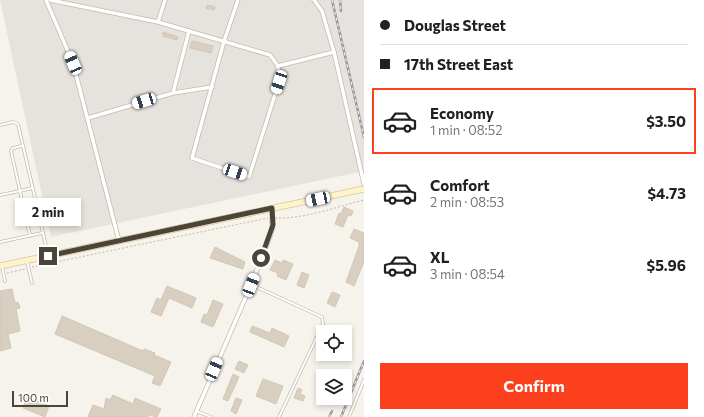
<!DOCTYPE html>
<meta charset="utf-8">
<style>
:root{--surface:#fff;--page:#f2f2f2;--text:#202124;--muted:#757577;--line:#e0e0e0;--accent:#fc3f1d}
body{margin:0;font-family:Commissioner,sans-serif;background:var(--page);color:var(--text);height:100vh;display:flex;flex-direction:column;font-size:15px;white-space:nowrap}
*{box-sizing:border-box;margin:0}
p{font-size:13px;color:var(--muted)}
.icon{flex:none;width:22px;height:22px;fill:none;stroke:currentColor;stroke-width:2;stroke-linecap:round;stroke-linejoin:round}
.map{position:relative;flex:1;overflow:hidden}
.details{display:flex;flex-direction:column;background:var(--surface);width:340px}
.details>*{flex:none}
.guide{display:grid;align-content:center;height:88px;padding:0 16px;background:var(--surface)}
.fabs{position:absolute;left:316px;top:325px;display:grid;gap:8px}
.fabs a{display:grid;place-items:center;width:36px;height:36px;border-radius:0px;background:var(--surface);box-shadow:0 2px 6px #0003;font-size:20px}
.scale{position:absolute;left:12px;bottom:10px;width:56px;box-sizing:border-box;padding-left:4px;border:2px solid #4b4439;border-top:0;font-size:11px;line-height:14px;white-space:nowrap;color:#4b4439;-webkit-text-stroke:3px #fff;paint-order:stroke}
.end{position:absolute;width:18px;height:18px;margin:-9px;border:5px solid #4b4439;background:#fff;box-shadow:0 0 0 2px #fff}
.from{border-radius:50%}
.bubble{position:absolute;height:28px;border-radius:0px;background:var(--surface);box-shadow:0 2px 6px #0003;font-size:13px;font-weight:700;line-height:28px;text-align:center}
.car{position:absolute;width:12px;height:24px;margin:-12px -6px;border-radius:5px;box-shadow:0 0 3px 1px #0007;background:linear-gradient(#fff 24%,#345 0 40%,#fff 0 76%,#345 0 86%,#fff 0)}
.guide b{display:flex;align-items:center;gap:14px;height:38px;font-size:15px}
.guide b+b{border-top:1px solid var(--line)}
.guide i{width:10px;height:10px;background:var(--text)}
ul{padding:0;list-style:none}
li{display:flex;align-items:center;gap:12px;height:66px;margin:0 8px 6px;padding:0 8px;border:2px solid transparent;border-radius:0px}
li div{flex:1}
li b{display:block;font-size:15px}
li em{font-style:normal;font-weight:700}
li.active{border-color:var(--accent)}
li>.icon{width:36px;height:36px;stroke-width:1.5}
.action{display:flex;gap:8px;margin-top:auto;padding:8px 16px}
.action a{flex:1;height:46px;border-radius:0px;background:var(--accent);color:#fff;font-size:16px;font-weight:700;line-height:46px;text-align:center}
main{display:flex;flex:1;min-height:0}
.map>svg:first-child{display:block}
.industrial{fill:#e6e2dd}
.building{fill:#d8cfc1;stroke:#d3c7b4}
.lines{fill:none;stroke-linecap:round;stroke-linejoin:round}
.service-casing{stroke:#c2bbae;stroke-width:3.5}
.minor-casing{stroke:#c2bbae;stroke-width:5}
.secondary-casing{stroke:#d6c79b;stroke-width:7}
.path{stroke:#c4b79f;stroke-width:1;stroke-dasharray:2 2;stroke-linecap:butt}
.service{stroke:#fff;stroke-width:2}
.minor{stroke:#fff;stroke-width:3.5}
.secondary{stroke:#fff3cd;stroke-width:5.5}
.rail-casing{stroke:#9a9a9a;stroke-width:2.5}
.rail{stroke:#fff;stroke-width:1;stroke-dasharray:3;stroke-linecap:butt}
.route{stroke:#4b4439;stroke-width:5}
</style>
<main>
<div class="map">
<svg width="364" height="417" viewBox="0 0 364 417">
<rect width="100%" height="100%" fill="#f6f3ec"/>
<polygon class="industrial" points="0,0 364,0 364,171 51,237"/>
<g class="building">
<polygon points="207,5 215,7 214,10 206,8"/>
<polygon points="163,32 178,37 177,40 163,36"/>
<polygon points="192,41 213,46 211,53 190,48"/>
<polygon points="344,207 353,211 351,216 348,215 343,227 335,224 339,213 341,214"/>
<polygon points="354,229 364,233 364,262 354,286 346,282 359,246 359,242 350,238"/>
<polygon points="215,247 245,262 243,269 210,258"/>
<polygon points="275,260 282,263 283,260 293,264 286,280 277,276 278,273 270,270"/>
<polygon points="302,272 309,275 304,288 297,285"/>
<polygon points="167,286 196,298 192,308 169,298 161,316 151,312 157,298 161,300"/>
<polygon points="12,289 15,303 18,302 20,308 16,309 20,331 8,334 11,348 0,351 0,291"/>
<polygon points="332,292 340,295 335,307 327,303"/>
<polygon points="213,300 223,304 213,327 201,322 204,314 207,315"/>
<polygon points="62,316 143,351 144,349 155,353 154,355 171,362 160,386 152,383 155,376 55,334"/>
<polygon points="252,326 270,333 272,328 289,336 284,347 250,332"/>
<polygon points="239,361 248,365 244,373 235,369"/>
<polygon points="233,374 239,377 228,401 223,399"/>
<polygon points="263,379 283,386 276,404 256,396"/>
<polygon points="298,388 302,390 300,394 305,396 303,401 294,398"/>
<polygon points="113,395 133,404 135,398 161,409 157,417 149,415 148,417 88,417 93,405 104,409 106,398 110,400"/>
<polygon points="27,397 49,406 45,417 23,408"/>
<polygon points="236,398 242,400 236,414 231,411"/>
</g>
<g class="lines">
<defs>
<g id="service">
<polyline points="0,125 13,122 18,124 48,255"/>
<polyline points="22,146 13,148 11,151 20,191 32,188"/>
<polyline points="0,195 20,191 30,236"/>
<polyline points="0,242 42,233"/>
<polyline points="27,261 32,283"/>
<polyline points="2,267 5,281"/>
<polyline points="252,285 322,317 323,324 279,417"/>
<polyline points="196,411 211,417"/>
<polyline points="349,417 364,380"/>
</g>
<g id="minor">
<polyline points="46,0 73,63 119,241"/>
<polyline points="50,0 158,22 270,55 278,66 279,82 249,177 192,158 224,41 238,0"/>
<polyline points="158,22 165,0"/>
<polyline points="334,52 364,184"/>
<polyline points="278,66 334,52 322,11 314,0"/>
<polyline points="173,93 189,31"/>
<polyline points="88,118 173,93 212,87"/>
<polyline points="194,417 251,285 272,231 272,208"/>
</g>
<polyline id="secondary" points="0,266 364,189"/>
</defs>
<use href="#service" class="service-casing"/>
<use href="#minor" class="minor-casing"/>
<use href="#secondary" class="secondary-casing"/>
<g class="path">
<path d="M 275,218 C 306,219 335,207 364,200"/>
<polyline points="32,267 268,218"/>
<polyline points="7,273 25,269"/>
</g>
<use href="#service" class="service"/>
<use href="#minor" class="minor"/>
<use href="#secondary" class="secondary"/>
<defs>
<g id="rail">
<polyline points="332,0 364,137"/>
<polyline points="340,0 341,11"/>
<polyline points="329,417 332,411"/>
<polyline points="341,417 364,361"/>
</g>
</defs>
<use href="#rail" class="rail-casing"/>
<use href="#rail" class="rail"/>
</g>
<g class="lines">
<polyline class="route" points="48,256 272,208 273,225 261,258"/>
</g>
</svg>
<div class="fabs">
<a><svg class="icon" aria-label="locate" viewBox="0 0 24 24"><circle cx="12" cy="12" r="6"/><path d="M12 2v4M12 18v4M2 12h4M18 12h4"/></svg></a>
<a><svg class="icon" aria-label="layers" viewBox="0 0 24 24"><path d="M12 4l9 5-9 5-9-5zM3 14l9 5 9-5"/></svg></a>
</div>
<div class="scale">100 m</div>
<i class="end from" style="left:261px;top:258px"></i>
<i class="end" style="left:48px;top:256px"></i>
<div class="bubble" style="left:15px;top:198px;width:66px">2 min</div>
<i class="car" style="left:73px;top:63px;rotate:337deg"></i>
<i class="car" style="left:279px;top:82px;rotate:198deg"></i>
<i class="car" style="left:144px;top:101px;rotate:253deg"></i>
<i class="car" style="left:235px;top:172px;rotate:108deg"></i>
<i class="car" style="left:318px;top:199px;rotate:258deg"></i>
<i class="car" style="left:251px;top:285px;rotate:21deg"></i>
<i class="car" style="left:214px;top:369px;rotate:23deg"></i>
</div>
<section class="details">
<div class="guide">
<b><i class="from"></i>Douglas Street</b>
<b><i></i>17th Street East</b>
</div>
<ul>
<li class="active"><svg class="icon" aria-label="car" viewBox="0 0 24 24"><path d="M5 17H2v-5l4-1 3-4h7l3 4 3 1v5h-3M9 17h6M6 11h13"/><circle cx="7" cy="17" r="2"/><circle cx="17" cy="17" r="2"/></svg><div><b>Economy</b><p>1 min · 08:52</p></div><em>$3.50</em></li>
<li><svg class="icon" aria-label="car" viewBox="0 0 24 24"><path d="M5 17H2v-5l4-1 3-4h7l3 4 3 1v5h-3M9 17h6M6 11h13"/><circle cx="7" cy="17" r="2"/><circle cx="17" cy="17" r="2"/></svg><div><b>Comfort</b><p>2 min · 08:53</p></div><em>$4.73</em></li>
<li><svg class="icon" aria-label="car" viewBox="0 0 24 24"><path d="M5 17H2v-5l4-1 3-4h7l3 4 3 1v5h-3M9 17h6M6 11h13"/><circle cx="7" cy="17" r="2"/><circle cx="17" cy="17" r="2"/></svg><div><b>XL</b><p>3 min · 08:54</p></div><em>$5.96</em></li>
</ul>
<div class="action"><a>Confirm</a></div>
</section>
</main>
